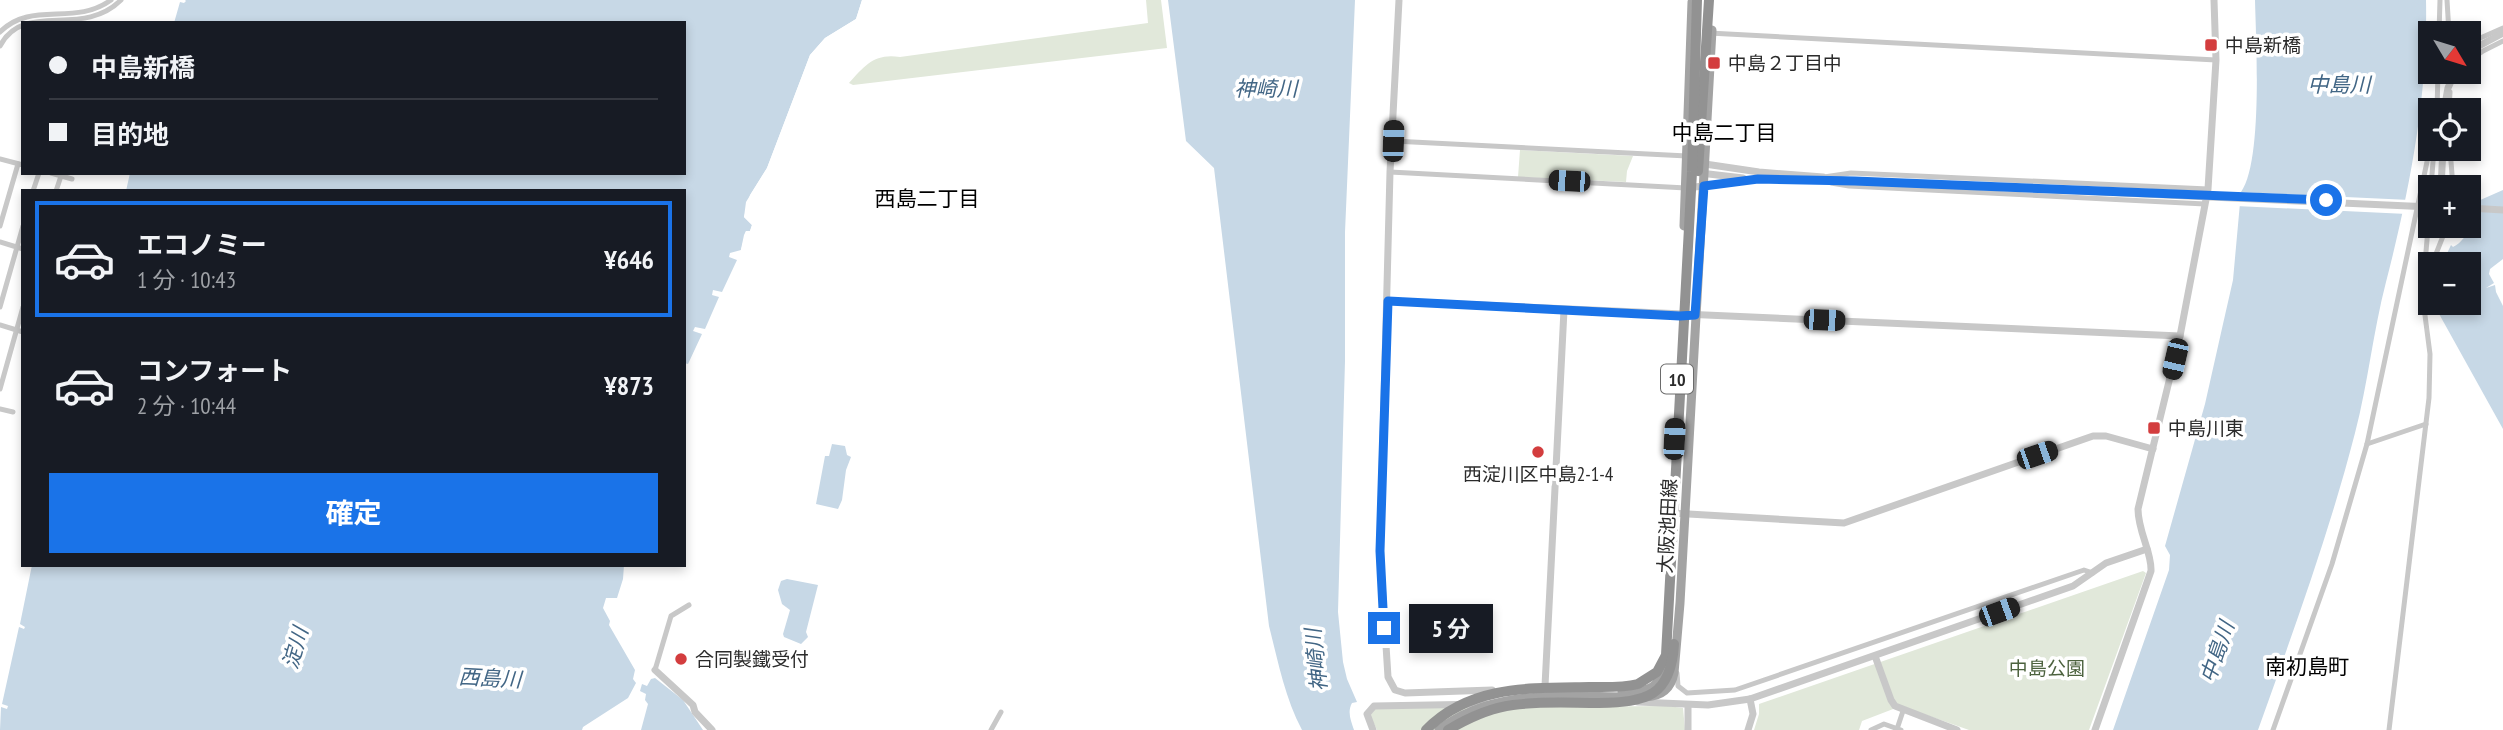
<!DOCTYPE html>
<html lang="ja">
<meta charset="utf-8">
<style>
:root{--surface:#171b24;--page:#242831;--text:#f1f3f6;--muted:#9ea1a6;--line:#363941;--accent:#1a73e8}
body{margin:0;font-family:"PT Sans Narrow","Noto Sans JP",sans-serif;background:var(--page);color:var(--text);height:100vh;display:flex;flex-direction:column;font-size:26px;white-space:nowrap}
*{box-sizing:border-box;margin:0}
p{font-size:23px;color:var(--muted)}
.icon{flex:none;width:38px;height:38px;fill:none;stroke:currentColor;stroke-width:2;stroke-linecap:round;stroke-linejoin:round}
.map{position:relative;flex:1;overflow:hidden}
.panel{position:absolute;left:21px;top:189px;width:665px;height:378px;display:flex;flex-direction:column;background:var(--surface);border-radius:0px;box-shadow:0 4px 10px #0003}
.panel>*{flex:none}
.banner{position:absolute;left:21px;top:21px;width:665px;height:154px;border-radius:0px;box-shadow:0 4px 10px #0003;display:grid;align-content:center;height:154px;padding:0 28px;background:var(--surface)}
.needle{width:46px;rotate:128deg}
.buttons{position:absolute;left:2418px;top:21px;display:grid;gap:14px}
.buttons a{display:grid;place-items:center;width:63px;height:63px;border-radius:0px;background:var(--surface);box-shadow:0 4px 10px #0003;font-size:35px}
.end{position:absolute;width:32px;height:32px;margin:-16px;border:9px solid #1a73e8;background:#fff;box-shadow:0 0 0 4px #fff}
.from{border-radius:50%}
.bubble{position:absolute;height:49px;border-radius:0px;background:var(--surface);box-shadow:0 4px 10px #0003;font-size:23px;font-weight:700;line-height:49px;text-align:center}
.car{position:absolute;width:21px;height:42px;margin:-21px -10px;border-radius:9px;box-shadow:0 0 5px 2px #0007;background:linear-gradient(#222 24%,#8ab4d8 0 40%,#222 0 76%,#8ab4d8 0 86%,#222 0)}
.banner b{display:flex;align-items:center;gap:24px;height:66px;font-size:26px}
.banner b+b{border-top:2px solid var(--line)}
.banner i{width:18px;height:18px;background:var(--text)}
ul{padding:12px 0 0;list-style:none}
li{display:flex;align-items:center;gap:21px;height:116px;margin:0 14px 10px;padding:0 14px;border:4px solid transparent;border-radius:0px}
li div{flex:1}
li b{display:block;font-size:26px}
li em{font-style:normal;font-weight:700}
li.selected{border-color:var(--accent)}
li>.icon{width:63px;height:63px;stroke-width:1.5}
.cta{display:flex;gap:14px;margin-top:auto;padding:14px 28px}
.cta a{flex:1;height:80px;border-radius:0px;background:var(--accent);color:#fff;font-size:28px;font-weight:700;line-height:80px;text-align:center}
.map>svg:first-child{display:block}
.green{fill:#e1e8da}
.water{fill:#c7d8e6}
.pier{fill:#fff}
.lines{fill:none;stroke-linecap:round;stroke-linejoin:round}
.minor{stroke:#c8c8c8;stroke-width:5}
.tertiary{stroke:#c8c8c8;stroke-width:7}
.primary{stroke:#a3a3a3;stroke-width:9}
.motorway{stroke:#929292;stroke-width:10}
.route{stroke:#1a73e8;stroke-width:9}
.poi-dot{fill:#d33d3e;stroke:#fff;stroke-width:2.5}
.labels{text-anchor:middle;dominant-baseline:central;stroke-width:7;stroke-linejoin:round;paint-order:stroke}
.shield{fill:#fff;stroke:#6b6b6b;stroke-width:2}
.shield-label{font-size:18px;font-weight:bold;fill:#2b2b2b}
.poi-label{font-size:19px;fill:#2b2b2b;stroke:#fff;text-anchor:start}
.street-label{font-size:19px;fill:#2b2b2b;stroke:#fff}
.park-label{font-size:19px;fill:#4c623e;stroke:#fff}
.water-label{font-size:21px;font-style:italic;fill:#426685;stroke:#fff}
.neighbourhood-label{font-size:21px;fill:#000;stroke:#fff}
</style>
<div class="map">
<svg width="2503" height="730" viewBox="0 0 2503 730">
<rect width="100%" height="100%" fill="#fff"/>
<g class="green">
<path d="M 1146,0 L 1161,0 L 1167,48 L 853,85 L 849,83 C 865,65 875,53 900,57 L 1148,23 Z"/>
<polygon points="1520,150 1633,156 1627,171 1626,182 1518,177"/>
<polygon points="2143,571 2146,573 2089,730 1969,730 1901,706 1862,721 1859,730 1754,730 1759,714 1759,704"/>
<polygon points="1668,706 1683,708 1685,730 1377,730 1370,715 1376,708"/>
</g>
<g class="water">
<polygon points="185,0 862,0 856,19 825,38 810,55 767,168 750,195 744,217 752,225 750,231 746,231 741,250 730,253 729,257 737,260 722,292 713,290 712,295 719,297 705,329 695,327 693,331 702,334 688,364 684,363 684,191 126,191 130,173 684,173 684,23 174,23 180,2 184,3 186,1"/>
<path d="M 1168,0 L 1355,0 L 1345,232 L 1345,361 L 1338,612 L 1343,662 L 1347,679 L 1357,702 L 1352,703 C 1347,712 1351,721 1354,730 L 1302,730 C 1285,698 1278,661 1269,626 L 1214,168 L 1186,141 Z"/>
<path d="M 2255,0 L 2426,0 C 2428,96 2410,189 2386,282 C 2373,332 2368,383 2355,433 C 2329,534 2293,632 2258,730 L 2113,730 L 2169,570 L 2170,555 L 2165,546 L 2205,404 L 2223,324 L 2233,280 L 2241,192 C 2263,162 2256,40 2255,0 Z"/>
<path d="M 2503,190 L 2503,259 L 2490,269 L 2489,274 L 2494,283 L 2486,288 L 2495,285 L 2496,292 L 2503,306 L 2503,429 L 2433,303 L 2469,303 L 2469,264 L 2442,264 L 2451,245 L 2453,247 C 2471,238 2471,218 2478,201 Z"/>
<polygon points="832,444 845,446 847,455 851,457 846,470 842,500 838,509 816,504 825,456 829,456"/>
<polygon points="32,565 624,565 623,579 617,598 606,598 603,608 610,621 609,625 635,670 633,679 636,683 628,698 583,727 582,730 0,730 1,707 7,709 8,706 2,704 19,627 24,629 25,627 20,624"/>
<polygon points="787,579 818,585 806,632 808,637 801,644 784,637 783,634 790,610 782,604 778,590 781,581"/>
<polygon points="655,678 683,700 703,730 641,730 648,704 645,700 646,694 640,691 642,684 647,686 651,679"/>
</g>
<g class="pier">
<polygon points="862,0 866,0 859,21 827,41 814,57 774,161 747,210 748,219 755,227 753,233 748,237 744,252 740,254 744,235 746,231 750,231 752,225 744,217 746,202 767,168 810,55 825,38 856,19"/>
<polygon points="2238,192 2410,200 2407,214 2236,206"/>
</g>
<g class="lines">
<g class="minor">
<polyline points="2447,0 2449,33"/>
<path d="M 0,32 C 32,0 74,27 111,0"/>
<polyline points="1709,33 2216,60"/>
<polyline points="2439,33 2440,0"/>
<polyline points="2469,43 2503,28"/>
<path d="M 0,46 C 24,0 82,39 121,0"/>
<polyline points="2469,61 2483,51 2503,41"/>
<polyline points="2437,110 2438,72"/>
<polyline points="2449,110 2450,92"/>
<polyline points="1393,141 1687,156"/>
<polyline points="2450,149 2453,187"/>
<polyline points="0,159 23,165"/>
<polyline points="1390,172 1686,188"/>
<polyline points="51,173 72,179"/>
<polyline points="1824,177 1851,173 2208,189"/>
<polyline points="1831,183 1849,186 2205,204"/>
<polyline points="2431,187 2434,149"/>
<polyline points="33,191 39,173"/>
<polyline points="56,191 61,176"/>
<polyline points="0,226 18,164"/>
<polyline points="0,242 23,249"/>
<polyline points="2432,264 2447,226"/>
<polyline points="2423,286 2431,194"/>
<polyline points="0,307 23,226"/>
<polyline points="0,325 23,332"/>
<polyline points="0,389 23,307"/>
<polyline points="0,409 13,412"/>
<polyline points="2367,444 2426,424"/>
<polyline points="655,670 671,616 689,605"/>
<polyline points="1677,673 1678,686 1687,693 1735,690 2084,570 2093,573"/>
<polyline points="1897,729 1903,711"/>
<polyline points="991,730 1001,712"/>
<polyline points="1871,730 1884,724 1901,730"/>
<polyline points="2273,730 2332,564 2367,444 2431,143"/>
<polyline points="2389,730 2429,398 2430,354 2423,300 2431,268"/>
</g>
<g class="tertiary">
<polyline points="1399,0 1390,172 1380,551 1388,677 1395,690 1405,693 1492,690"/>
<polyline points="2469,54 2477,47 2503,33"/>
<polyline points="2444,110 2448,88 2455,72"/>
<polyline points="1705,164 1759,172 1823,177"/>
<polyline points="1700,173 1743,178"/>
<polyline points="2441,187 2443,149"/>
<polyline points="1687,188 1758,179 1855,181 2431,207"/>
<polyline points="2469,208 2503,210"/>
<polyline points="1388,301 2180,336"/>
<polyline points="1671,513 1844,523 2093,436 2106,436 2153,449"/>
<polyline points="1875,656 1891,700 1895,706 1957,730"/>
<polyline points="655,670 693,705 695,712 712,730"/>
<polyline points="1545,686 1564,310"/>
<polyline points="1638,702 1708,705 1750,699 2073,586 2106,563 2147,549"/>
<polyline points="1373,730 1367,714 1374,706 1486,704"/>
<polyline points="1688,730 1688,705"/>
<polyline points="1748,730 1753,714 1750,699"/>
<path d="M 2095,730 L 2151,571 C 2152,552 2138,532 2138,509 L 2180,336 L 2208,189 L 2216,60 L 2214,0"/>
</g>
<g class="primary">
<polyline points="1684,226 1692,2"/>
<path d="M 1622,692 C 1648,692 1663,689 1664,659"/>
<path d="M 1646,697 C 1662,696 1671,689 1674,673 L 1680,603 L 1712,30"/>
<path d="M 1439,730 C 1493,688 1564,697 1628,697"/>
</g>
<g class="motorway">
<polyline points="1698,171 1709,0"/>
<path d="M 1426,730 C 1470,685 1531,688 1589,687 C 1606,687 1622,688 1638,684 L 1657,672 L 1666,655 L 1692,172 L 1697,0"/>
<path d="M 1448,730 C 1468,718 1489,708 1513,705 C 1541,701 1570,703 1599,703 C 1646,702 1671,697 1674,644"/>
</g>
</g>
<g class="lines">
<polyline class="route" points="1384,628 1380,551 1388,301 1680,316 1695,315 1704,186 1758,179 1855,181 2326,200"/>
</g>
<g class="poi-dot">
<rect x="2204" y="38" width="14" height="14" rx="3.5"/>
<rect x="1707" y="56" width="14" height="14" rx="3.5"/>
<rect x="2147" y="421" width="14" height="14" rx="3.5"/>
<circle cx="1538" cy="452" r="7"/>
<circle cx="681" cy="659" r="7"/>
</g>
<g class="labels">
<rect class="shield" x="1661" y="364.5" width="32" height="29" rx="5"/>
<g class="shield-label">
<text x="1677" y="379">10</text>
</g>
<g class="poi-label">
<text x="2225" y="45">中島新橋</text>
<text x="1728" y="63">中島２丁目中</text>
<text x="2168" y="428">中島川東</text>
<text x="1538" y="474" text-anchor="middle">西淀川区中島2-1-4</text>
<text x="695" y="659">合同製鐵受付</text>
</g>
<g class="street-label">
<text transform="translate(1667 526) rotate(-87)">大阪池田線</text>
</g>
<g class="park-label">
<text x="2047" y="668">中島公園</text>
</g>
<g class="water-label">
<text x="2339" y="84">中島川</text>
<text x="1266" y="88">神崎川</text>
<text transform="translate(295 648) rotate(-74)">淀川</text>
<text transform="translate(2217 652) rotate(-71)">中島川</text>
<text transform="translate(1316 660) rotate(-96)">神崎川</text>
<text transform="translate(490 678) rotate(3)">西島川</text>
</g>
<g class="neighbourhood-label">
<text x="1724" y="132">中島二丁目</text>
<text x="927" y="198">西島二丁目</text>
<text x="2307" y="666">南初島町</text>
</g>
</g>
</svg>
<div class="buttons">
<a><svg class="needle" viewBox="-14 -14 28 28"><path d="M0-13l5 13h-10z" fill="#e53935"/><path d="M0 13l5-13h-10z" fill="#9ea1a6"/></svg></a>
<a><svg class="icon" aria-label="locate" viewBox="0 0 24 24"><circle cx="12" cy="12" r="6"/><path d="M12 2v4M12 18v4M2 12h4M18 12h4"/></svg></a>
<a>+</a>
<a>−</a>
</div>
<i class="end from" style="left:2326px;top:200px"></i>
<i class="end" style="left:1384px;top:628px"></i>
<div class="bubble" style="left:1409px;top:604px;width:84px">5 分</div>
<i class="car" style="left:1393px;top:141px;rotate:2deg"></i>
<i class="car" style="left:1569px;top:181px;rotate:273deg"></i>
<i class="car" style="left:1824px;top:320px;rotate:92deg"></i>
<i class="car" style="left:2175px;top:359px;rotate:193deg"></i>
<i class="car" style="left:1674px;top:439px;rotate:3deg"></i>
<i class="car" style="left:2037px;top:455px;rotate:71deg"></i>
<i class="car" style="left:1999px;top:612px;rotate:70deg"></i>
<div class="banner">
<b><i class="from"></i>中島新橋</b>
<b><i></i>目的地</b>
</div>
<section class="panel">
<ul>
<li class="selected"><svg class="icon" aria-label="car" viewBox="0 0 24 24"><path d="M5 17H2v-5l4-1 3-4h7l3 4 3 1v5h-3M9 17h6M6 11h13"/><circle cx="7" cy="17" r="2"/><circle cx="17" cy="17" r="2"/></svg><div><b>エコノミー</b><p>1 分 · 10:43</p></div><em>¥646</em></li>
<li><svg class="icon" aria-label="car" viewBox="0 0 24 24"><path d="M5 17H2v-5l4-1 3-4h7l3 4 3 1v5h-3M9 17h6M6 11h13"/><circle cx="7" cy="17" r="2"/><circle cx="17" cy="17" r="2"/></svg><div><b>コンフォート</b><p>2 分 · 10:44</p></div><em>¥873</em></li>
</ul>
<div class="cta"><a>確定</a></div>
</section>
</div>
